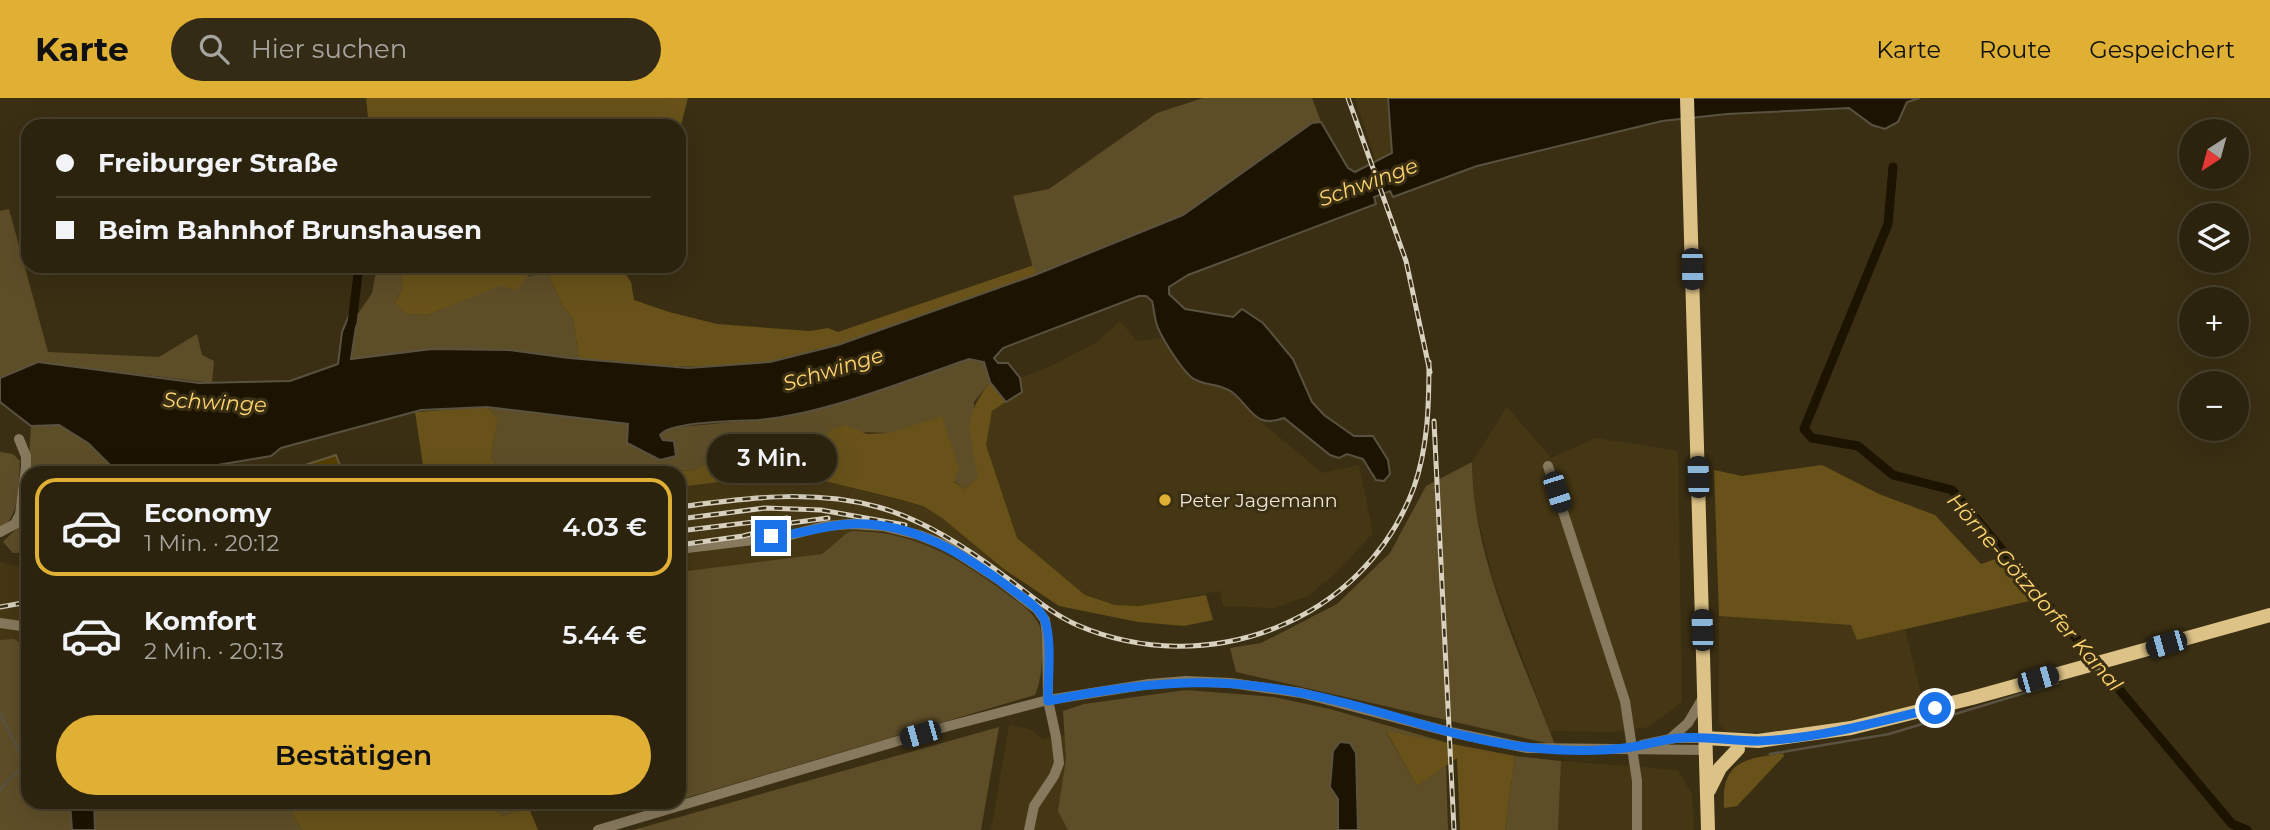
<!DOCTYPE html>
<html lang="de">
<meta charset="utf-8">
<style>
:root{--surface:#2c230e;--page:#342b17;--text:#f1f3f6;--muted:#a6a49e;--line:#48402e;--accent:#dfb034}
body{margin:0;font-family:Montserrat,sans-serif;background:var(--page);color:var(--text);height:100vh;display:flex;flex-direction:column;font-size:26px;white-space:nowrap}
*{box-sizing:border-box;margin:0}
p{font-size:23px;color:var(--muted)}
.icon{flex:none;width:38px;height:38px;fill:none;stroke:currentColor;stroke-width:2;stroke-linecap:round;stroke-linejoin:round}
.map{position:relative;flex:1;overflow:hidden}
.panel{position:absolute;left:21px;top:368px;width:665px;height:343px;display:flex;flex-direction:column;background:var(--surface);border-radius:21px;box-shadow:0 7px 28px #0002,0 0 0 2px var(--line)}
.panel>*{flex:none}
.top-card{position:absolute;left:21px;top:21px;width:665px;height:154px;border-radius:21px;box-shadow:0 7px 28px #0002,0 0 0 2px var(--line);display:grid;align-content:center;height:154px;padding:0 35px;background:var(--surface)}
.needle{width:46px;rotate:216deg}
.fabs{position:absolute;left:2179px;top:21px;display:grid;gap:14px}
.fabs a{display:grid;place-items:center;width:70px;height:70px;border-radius:50%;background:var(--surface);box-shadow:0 7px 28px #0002,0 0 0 2px var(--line);font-size:35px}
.end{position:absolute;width:32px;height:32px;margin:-16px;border:9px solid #1a73e8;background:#fff;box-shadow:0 0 0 4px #fff}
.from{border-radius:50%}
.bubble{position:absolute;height:49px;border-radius:24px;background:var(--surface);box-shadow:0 7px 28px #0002,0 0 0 2px var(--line);font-size:23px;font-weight:600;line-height:49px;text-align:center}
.car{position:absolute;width:21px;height:42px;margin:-21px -10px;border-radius:9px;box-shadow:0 0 5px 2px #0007;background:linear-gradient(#222 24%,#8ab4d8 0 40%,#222 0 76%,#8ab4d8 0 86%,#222 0)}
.top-card b{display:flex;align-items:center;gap:24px;height:66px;font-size:26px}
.top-card b+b{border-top:2px solid var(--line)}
.top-card i{width:18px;height:18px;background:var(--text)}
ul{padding:12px 0 0;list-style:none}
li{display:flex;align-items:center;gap:21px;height:98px;margin:0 14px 10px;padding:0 21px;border:4px solid transparent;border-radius:21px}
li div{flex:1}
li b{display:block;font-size:26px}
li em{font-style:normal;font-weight:600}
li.selected{border-color:var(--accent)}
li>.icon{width:63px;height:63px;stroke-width:1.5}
.cta{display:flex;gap:14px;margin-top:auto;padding:14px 35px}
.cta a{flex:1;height:80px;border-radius:42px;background:var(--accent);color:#111;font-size:28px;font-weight:600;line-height:80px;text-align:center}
header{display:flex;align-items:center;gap:42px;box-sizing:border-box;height:98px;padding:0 35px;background:var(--accent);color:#111}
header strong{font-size:33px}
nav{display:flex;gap:38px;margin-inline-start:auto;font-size:24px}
.search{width:490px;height:63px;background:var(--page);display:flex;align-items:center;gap:18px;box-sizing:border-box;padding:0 24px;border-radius:38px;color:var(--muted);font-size:26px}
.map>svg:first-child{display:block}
.built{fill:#453713}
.green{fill:#5e4e28}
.forest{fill:#68521a}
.water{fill:#1c1300;stroke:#5a5240;stroke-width:2}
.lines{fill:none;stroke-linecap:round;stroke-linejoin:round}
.stream{stroke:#5a5240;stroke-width:2.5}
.canal{stroke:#1c1300;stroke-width:9}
.building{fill:#553f00;stroke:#675a3e;stroke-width:2}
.minor{stroke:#86795d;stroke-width:10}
.major{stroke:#dcc286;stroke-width:14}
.rail-casing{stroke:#d8d1c0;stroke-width:5}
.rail{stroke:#3a2f13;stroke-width:2.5;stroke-dasharray:8;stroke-linecap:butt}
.route{stroke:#1a73e8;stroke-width:9}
.poi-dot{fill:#dfb034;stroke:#3a2f13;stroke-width:2.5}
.labels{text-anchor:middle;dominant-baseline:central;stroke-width:6;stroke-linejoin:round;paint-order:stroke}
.poi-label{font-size:19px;fill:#ece5d5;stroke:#3a2f13;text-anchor:start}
.water-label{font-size:21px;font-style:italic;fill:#fed470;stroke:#3a2f13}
</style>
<header>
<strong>Karte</strong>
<div class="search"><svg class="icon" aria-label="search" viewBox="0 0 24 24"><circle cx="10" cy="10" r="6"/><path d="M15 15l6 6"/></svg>Hier suchen</div>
<nav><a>Karte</a><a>Route</a><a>Gespeichert</a></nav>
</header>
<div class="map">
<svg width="2270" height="732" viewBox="0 0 2270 732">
<rect width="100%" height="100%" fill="#3a2f13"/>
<g class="built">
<polygon points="1355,0 1388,0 1393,51 1392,55 1376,63"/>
<polygon points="1120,223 1137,243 1163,240 1192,280 1221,288 1232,294 1258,321 1322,375 1359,367 1373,435 1334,477 1308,498 1275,510 1223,508 1220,493 1140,508 1115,507 1085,497 1017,440 986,347 992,313 1022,294 1020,280 1051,268 1097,244"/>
<polygon points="1507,309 1551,360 1596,340 1678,353 1682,604 1649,629 1613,634 1550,633 1494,484 1472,396 1472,364"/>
<polygon points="787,378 812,380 923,408 942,420 1005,472 994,485 972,469 874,433 853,433 847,435 822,456 679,474 679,389 759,379"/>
<polygon points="0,464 28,471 28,551 14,542 0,542"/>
<polygon points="1719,518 1852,527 1857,542 1905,531 1924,607 1814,632 1728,635 1719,627"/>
<polygon points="1009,627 1030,631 1043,641 1087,633 1238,732 991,732"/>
<polygon points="1561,663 1678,672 1692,696 1694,732 1558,732"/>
</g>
<g class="green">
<polygon points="1203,0 1312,0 1321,24 1312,25 1302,31 1183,117 1035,177 1013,98 1049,91 1157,15"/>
<polygon points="9,111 48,254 159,259 197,236 202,257 214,263 212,285 38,264 0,280 0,113"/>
<path d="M 377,168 L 395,168 C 405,181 404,192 395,205 L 406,216 L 427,217 L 502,186 L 547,173 L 563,209 L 573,220 L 579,261 L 509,252 L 432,251 L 350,262 L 358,216 L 372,195 Z"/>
<polygon points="969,261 984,264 990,284 974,304 978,378 965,391 889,335 829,333 819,350 801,360 768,357 740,362 716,361 694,372 664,374 498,374 491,358 498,321 487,309 628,326 627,345 660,362 676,358 659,337 663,333 679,329 777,320 868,295"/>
<polygon points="59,327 88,345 117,374 28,374 31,328"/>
<path d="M 0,354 L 13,356 L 20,363 C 18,386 21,418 0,431 Z"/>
<path d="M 1472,364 C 1472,459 1522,559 1555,647 L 1236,574 L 1230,550 L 1261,545 L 1337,506 L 1390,455 L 1426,388 Z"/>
<polygon points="28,379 28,454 13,455 3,444 22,425"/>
<path d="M 853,433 C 922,433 974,470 1026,510 C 1032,516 1037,521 1040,529 C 1045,544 1042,583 1035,597 L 679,702 L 679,474 L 822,456 L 847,435 Z"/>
<polygon points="14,541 28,551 28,704 70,704 72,732 0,732 0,542"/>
<polygon points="1186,592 1274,599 1330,611 1445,644 1445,646 1386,634 1417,688 1446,667 1448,732 1358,732 1356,655 1338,701 1338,732 1068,732 1058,713 1066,661 1063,613 1084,606"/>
<polygon points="999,629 981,732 633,732"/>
<polygon points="1515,658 1561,663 1558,732 1505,732"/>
<polygon points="94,704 290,704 294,720 302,732 95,732"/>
<polygon points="487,704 552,704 502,718"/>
</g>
<g class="forest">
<polygon points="366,0 688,0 679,35 679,28 369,28"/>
<path d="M 1034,167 L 1035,177 C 949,209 862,248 771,264 C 708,274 643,266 579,261 L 573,220 L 563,209 L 547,173 L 529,177 L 516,193 L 502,187 L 427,217 L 406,216 L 395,205 C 404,192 405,182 395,168 L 620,168 L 631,184 L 634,202 L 669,214 L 717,226 L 810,233 L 828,230 L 838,234 Z"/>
<path d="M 990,284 L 1006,304 L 992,313 L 986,347 L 1017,440 L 1085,497 L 1115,507 L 1139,508 L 1206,497 L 1213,522 L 1184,528 L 1138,524 L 1059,508 L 1005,472 L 942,420 L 923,408 L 894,400 L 812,380 L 787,378 L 759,379 L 679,389 L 679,374 L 664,374 L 694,372 L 716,361 L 740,362 L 768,357 L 801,360 L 819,350 L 829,333 L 846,327 L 867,336 L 889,335 L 942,318 L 959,370 L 954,384 L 965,391 L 978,378 C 970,334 961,322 990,284 Z"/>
<polygon points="487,309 498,321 491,358 498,374 424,374 415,314"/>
<polygon points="1822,367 1879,396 1935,417 1981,466 1998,460 2034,502 1857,542 1851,527 1719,518 1714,372 1742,378"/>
<polygon points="1386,633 1515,658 1505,732 1460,732 1457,660 1417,688"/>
<path d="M 1783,655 L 1784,658 L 1737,708 L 1724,710 C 1721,663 1744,661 1783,655 Z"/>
<polygon points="290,704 362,704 365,712 386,704 487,704 502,718 529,710 538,732 302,732 294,720"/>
</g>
<g class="water">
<path d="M 1388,0 L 1920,0 L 1907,4 L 1898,24 L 1885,31 L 1872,27 L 1849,10 L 1727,16 L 1662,23 L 1477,68 L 1393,99 L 1390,93 L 1374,99 L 1376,106 L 1188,177 L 1169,189 L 1169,196 L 1185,211 L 1233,219 L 1242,211 L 1263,225 L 1293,261 L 1312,304 L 1324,317 L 1354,338 L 1373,338 L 1388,362 L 1390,376 L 1384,383 L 1376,382 L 1363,361 L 1347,356 L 1339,360 L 1330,357 L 1284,320 C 1254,331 1252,310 1232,294 C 1220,285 1201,288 1191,279 C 1181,270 1159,237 1156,224 C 1154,217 1154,210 1152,203 L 1146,198 L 1139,198 L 1003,250 L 994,260 L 998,265 L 1008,265 L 1020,280 L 1022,294 L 1006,304 L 990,284 L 984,264 L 969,261 C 905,283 825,316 758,322 C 739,323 671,323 660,337 L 663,342 L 674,343 L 676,358 L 660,362 L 627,345 L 628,326 L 487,309 L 421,312 L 281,350 L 271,358 L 176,374 L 117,374 L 88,345 L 59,327 L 31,328 L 0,304 L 0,280 L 38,264 L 199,285 L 290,283 L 338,266 L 342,234 L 350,215 L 358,216 L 351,261 L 432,251 L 509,252 L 569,260 L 688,270 L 770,264 L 838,247 L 1035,177 L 1183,117 L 1312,25 L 1321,24 L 1348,70 L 1355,74 L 1392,55 Z"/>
<polygon points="1340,644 1350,645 1356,655 1358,732 1338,732 1338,701 1330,689 1333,653"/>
<polygon points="70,704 94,704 95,732 72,732"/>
</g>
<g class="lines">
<g class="stream">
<polyline points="23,445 28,445"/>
<polyline points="0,616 25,665 0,692"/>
<polyline points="1770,656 1889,636 2058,585"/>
</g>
<g class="canal">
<polyline points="1893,69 1888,126 1804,331 1812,340 1858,348 1893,377 1952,392 2232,726 2247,732"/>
<polyline points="352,225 359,168"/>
</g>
</g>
<polygon class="building" points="336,357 342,373 304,374 302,368"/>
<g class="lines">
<g class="minor">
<polyline points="1548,368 1625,603 1637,683 1637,732"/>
<polyline points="0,434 15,426 20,416 26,369 26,358 19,341"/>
<polyline points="679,451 787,438 825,428 851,426 883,428 919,437 947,448 998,481 1037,511 1045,522 1047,537 1048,602 1056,639 1059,665 1054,678 1034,708 1029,732"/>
<polyline points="0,525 28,529"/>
<polyline points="1672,639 1688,625 1704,598"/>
<polyline points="1642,647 1675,640 1705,640"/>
<polyline points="598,732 945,629 1048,602 1149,586 1186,583 1231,585 1301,595 1450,634 1527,650 1705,652"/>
</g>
<g class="major">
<polyline points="1687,0 1708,732"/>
<polyline points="1705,640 1758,643 1851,630 1972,600 2270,517"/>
<polyline points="1709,692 1720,670 1738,651"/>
</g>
<defs>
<g id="rail">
<polyline points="1348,0 1406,163 1430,274"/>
<polyline points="1434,323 1454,732"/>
<path d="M 679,409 C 745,400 812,391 878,409 C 922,421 967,450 1003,477 C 1027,494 1050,515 1077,527 C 1206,583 1364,525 1414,389 C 1428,349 1429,306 1429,264"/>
<polyline points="679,421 765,410 821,412 905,427"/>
<polyline points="776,427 828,420"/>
<polyline points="679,433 787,420"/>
<polyline points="679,447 743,438 786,427"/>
<polyline points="0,509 28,504"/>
</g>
</defs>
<use href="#rail" class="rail-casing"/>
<use href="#rail" class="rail"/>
</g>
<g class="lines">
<path class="route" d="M 771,438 C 798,438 823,427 850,426 C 912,423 966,457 1014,493 C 1025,501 1040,510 1045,523 C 1052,542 1048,581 1048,603 C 1155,581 1234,576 1341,604 C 1403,619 1463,642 1526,649 C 1560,653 1599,654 1632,649 C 1648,647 1663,641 1679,640 C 1705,638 1732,643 1758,643 C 1817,641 1878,624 1935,610"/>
</g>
<circle class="poi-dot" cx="1165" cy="402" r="7"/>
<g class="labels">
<g class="poi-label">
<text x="1179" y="402">Peter Jagemann</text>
</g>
<g class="water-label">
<text transform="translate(1368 84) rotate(-20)">Schwinge</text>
<text transform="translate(833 271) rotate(-17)">Schwinge</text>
<text transform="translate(215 304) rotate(3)">Schwinge</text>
<text transform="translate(2035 494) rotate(49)">Hörne-Götzdorfer Kanal</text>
</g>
</g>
</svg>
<div class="fabs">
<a><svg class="needle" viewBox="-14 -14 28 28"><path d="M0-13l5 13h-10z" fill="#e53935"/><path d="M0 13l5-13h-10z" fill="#a6a49e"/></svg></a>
<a><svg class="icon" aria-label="layers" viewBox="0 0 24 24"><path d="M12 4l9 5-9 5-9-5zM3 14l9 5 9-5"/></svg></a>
<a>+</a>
<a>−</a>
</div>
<i class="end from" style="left:1935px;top:610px"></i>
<i class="end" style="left:771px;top:438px"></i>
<div class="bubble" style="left:707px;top:336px;width:130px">3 Min.</div>
<i class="car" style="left:1692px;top:171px;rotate:179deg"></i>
<i class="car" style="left:1698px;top:379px;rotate:358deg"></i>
<i class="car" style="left:1557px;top:394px;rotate:162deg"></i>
<i class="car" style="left:1702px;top:532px;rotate:358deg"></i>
<i class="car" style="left:2166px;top:546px;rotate:254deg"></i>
<i class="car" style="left:2038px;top:581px;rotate:74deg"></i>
<i class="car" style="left:920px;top:636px;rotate:254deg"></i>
<div class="top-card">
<b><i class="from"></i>Freiburger Straße</b>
<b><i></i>Beim Bahnhof Brunshausen</b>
</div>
<section class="panel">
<ul>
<li class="selected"><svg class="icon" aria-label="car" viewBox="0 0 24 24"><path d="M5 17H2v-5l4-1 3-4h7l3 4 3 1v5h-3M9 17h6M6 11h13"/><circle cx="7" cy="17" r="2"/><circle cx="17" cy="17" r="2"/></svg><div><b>Economy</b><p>1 Min. · 20:12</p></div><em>4.03 €</em></li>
<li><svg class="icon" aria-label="car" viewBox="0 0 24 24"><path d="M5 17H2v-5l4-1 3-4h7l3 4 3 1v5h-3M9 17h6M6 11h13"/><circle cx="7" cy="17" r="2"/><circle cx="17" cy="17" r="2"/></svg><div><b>Komfort</b><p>2 Min. · 20:13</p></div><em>5.44 €</em></li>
</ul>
<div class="cta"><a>Bestätigen</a></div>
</section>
</div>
